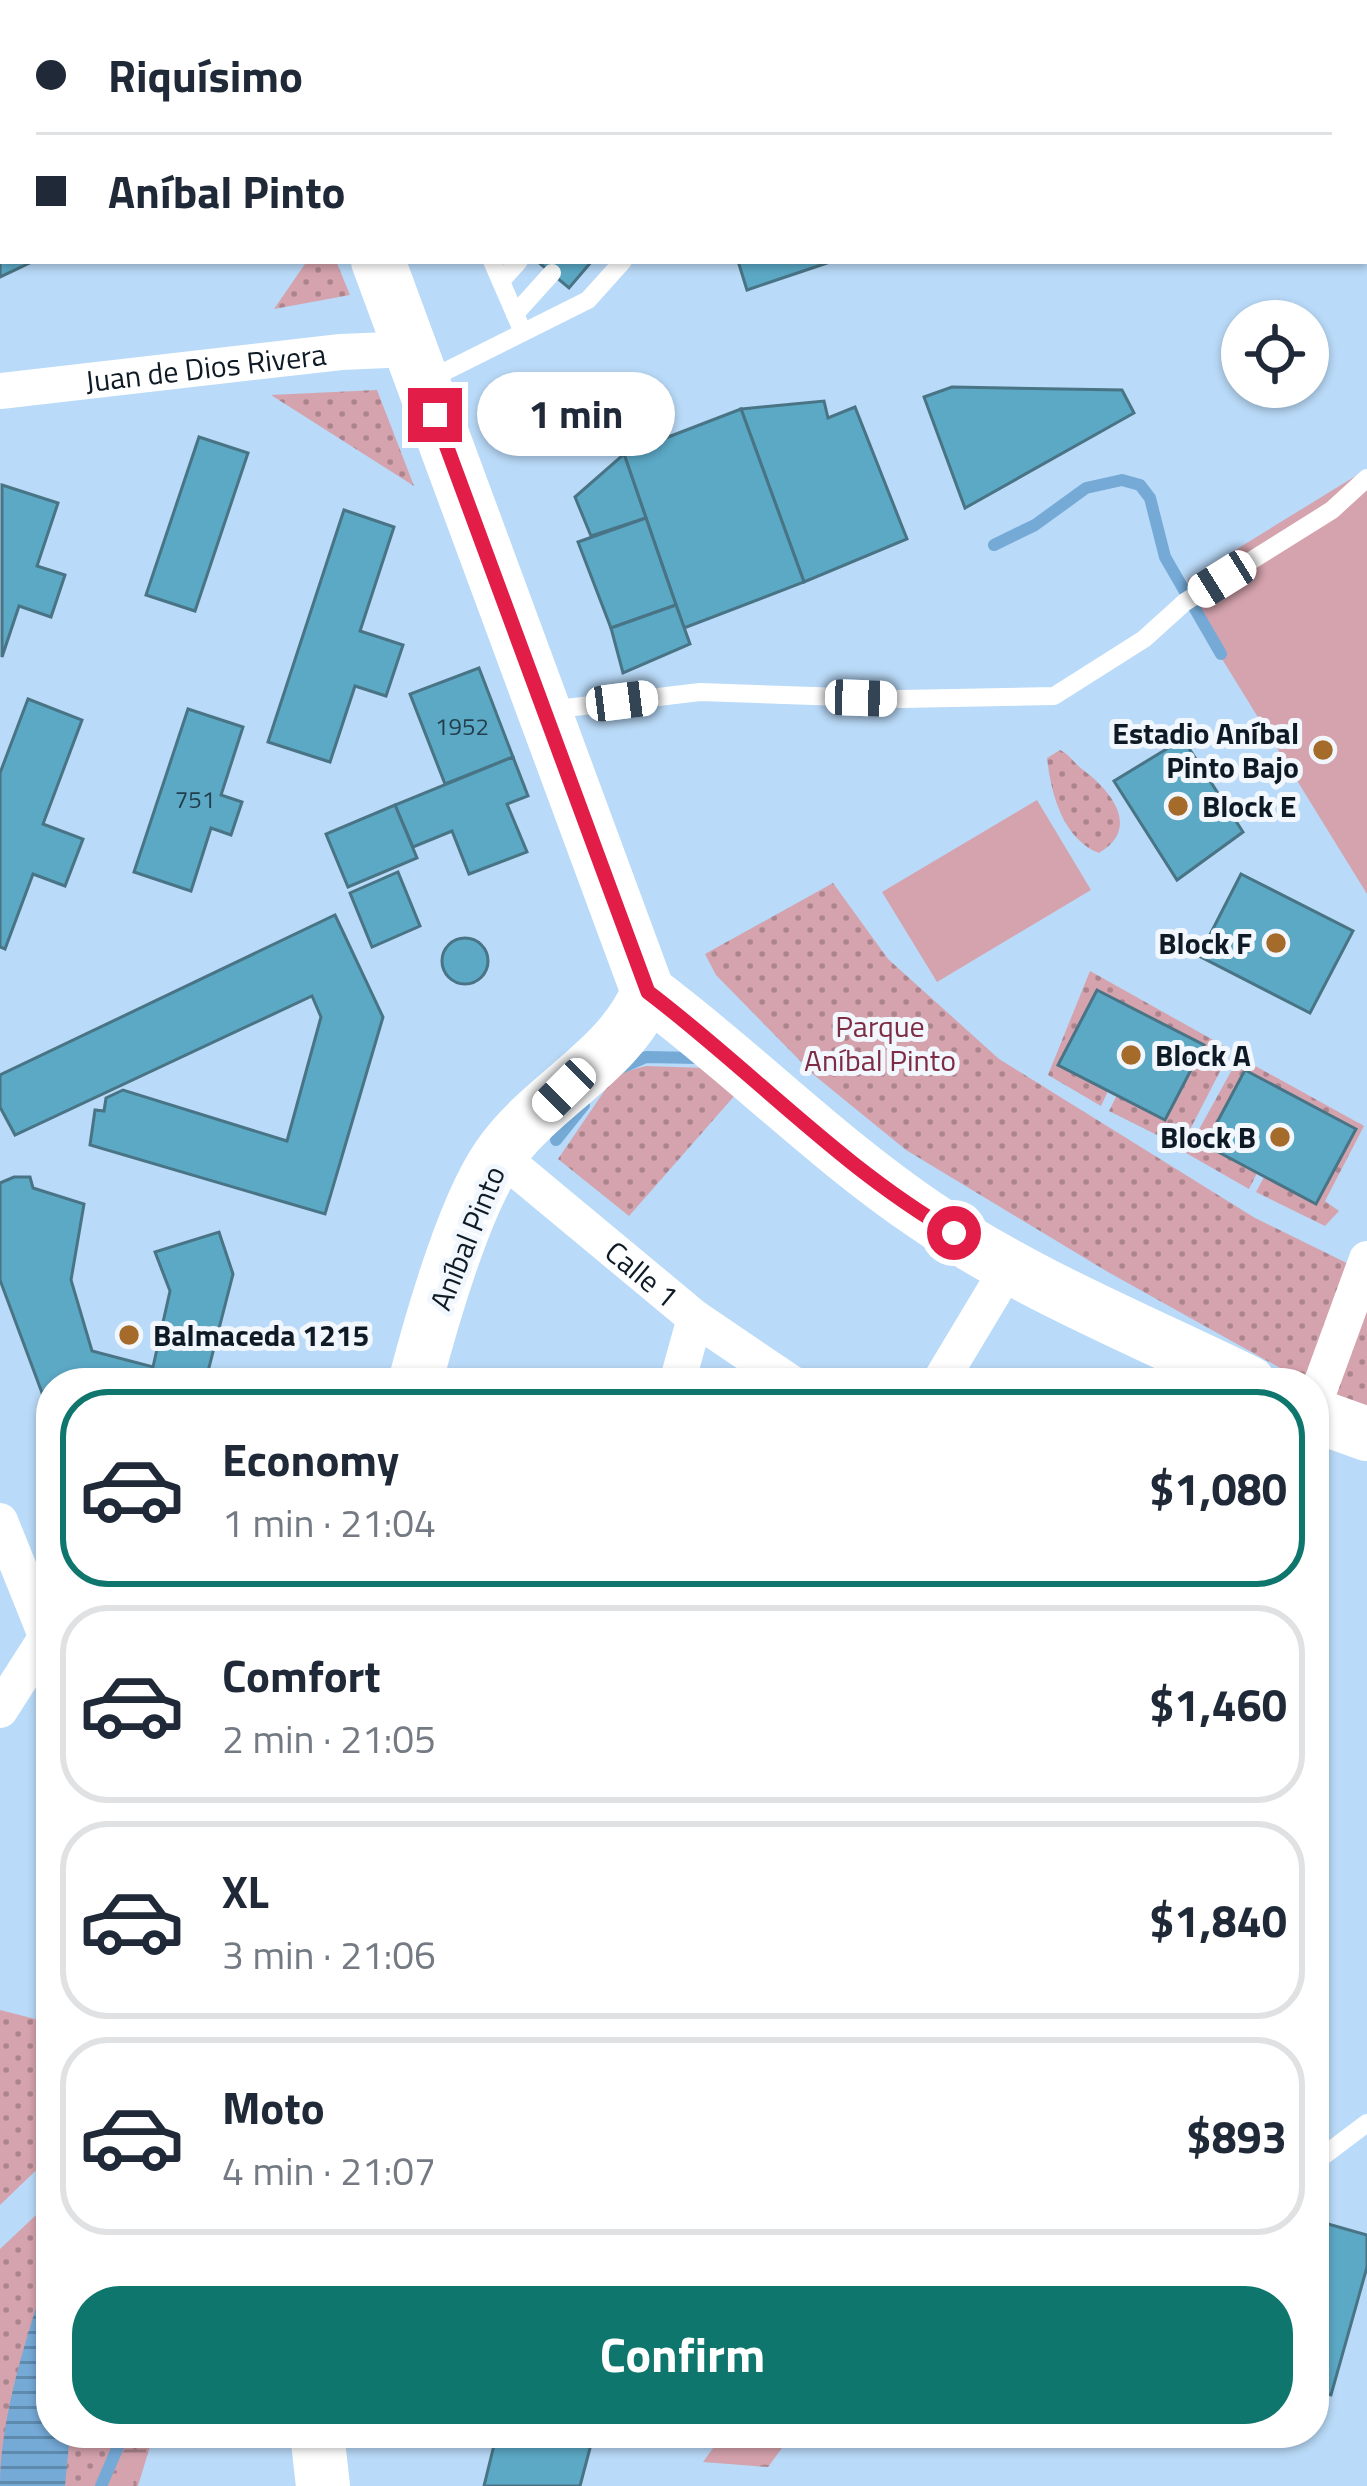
<!DOCTYPE html>
<meta charset="utf-8">
<style>
:root{--surface:#fff;--page:#f2f2f3;--text:#1f2937;--muted:#747a83;--line:#e0e1e3;--accent:#0f766e}
body{margin:0;font-family:"Titillium Web",sans-serif;background:var(--page);color:var(--text);height:100vh;display:flex;flex-direction:column;font-size:45px;white-space:nowrap}
*{box-sizing:border-box;margin:0}
p{font-size:39px;color:var(--muted)}
.icon{flex:none;width:66px;height:66px;fill:none;stroke:currentColor;stroke-width:2;stroke-linecap:round;stroke-linejoin:round}
.map{position:relative;flex:1;overflow:hidden}
.drawer{position:absolute;left:36px;top:1368px;width:1293px;height:1080px;display:flex;flex-direction:column;background:var(--surface);border-radius:48px;box-shadow:0 3px 9px #0004}
.drawer>*{flex:none}
.hud{position:absolute;left:0px;top:0px;width:1368px;height:264px;box-shadow:0 3px 9px #0004;display:grid;align-content:center;height:264px;padding:0 36px;background:var(--surface)}
.tools{position:absolute;left:1221px;top:300px;display:grid;gap:24px}
.tools a{display:grid;place-items:center;width:108px;height:108px;border-radius:50%;background:var(--surface);box-shadow:0 3px 9px #0004;font-size:60px}
.end{position:absolute;width:54px;height:54px;margin:-27px;border:15px solid #e11d48;background:#fff;box-shadow:0 0 0 6px #fff}
.from{border-radius:50%}
.bubble{position:absolute;height:84px;border-radius:42px;background:var(--surface);box-shadow:0 3px 9px #0004;font-size:39px;font-weight:700;line-height:84px;text-align:center}
.car{position:absolute;width:36px;height:72px;margin:-36px -18px;border-radius:15px;box-shadow:0 0 9px 3px #0007;background:linear-gradient(#fff 24%,#345 0 40%,#fff 0 76%,#345 0 86%,#fff 0)}
.hud b{display:flex;align-items:center;gap:42px;height:114px;font-size:45px}
.hud b+b{border-top:3px solid var(--line)}
.hud i{width:30px;height:30px;background:var(--text)}
ul{padding:21px 0 0;list-style:none}
li{display:flex;align-items:center;gap:36px;height:198px;margin:0 24px 18px;padding:0 12px;border:6px solid var(--line);border-radius:48px}
li div{flex:1}
li b{display:block;font-size:45px}
li em{font-style:normal;font-weight:700}
li.current{border-color:var(--accent)}
li>.icon{width:108px;height:108px;stroke-width:1.5}
.primary-button{display:flex;gap:24px;margin-top:auto;padding:24px 36px}
.primary-button a{flex:1;height:138px;border-radius:48px;background:var(--accent);color:#fff;font-size:48px;font-weight:700;line-height:138px;text-align:center}
.map>svg:first-child{display:block}
.grass{fill:url(#grass-dots)}
.forest{fill:url(#forest-crowns)}
.wetland{fill:url(#wetland-marsh)}
.pitch{fill:#d5a3ad}
.water{fill:url(#water-rules)}
.lines{fill:none;stroke-linecap:round;stroke-linejoin:round}
.stream{stroke:#75aad7;stroke-width:12}
.building{fill:#5ca9c6;stroke:#497485;stroke-width:3}
.lane{stroke:#fff;stroke-width:18}
.street{stroke:#fff;stroke-width:36}
.secondary{stroke:#fff;stroke-width:54}
.route{stroke:#e11d48;stroke-width:15}
.poi-dot{fill:#a46b2a;stroke:#f1f7fd;stroke-width:4.5}
.labels{text-anchor:middle;dominant-baseline:central;stroke-width:10;stroke-linejoin:round;paint-order:stroke}
.number-label{font-size:24px;fill:#223e4d}
.street-label{font-size:30px;fill:#0e1a25;stroke:#f1f7fd}
.poi-label{font-size:30px;font-weight:bold;fill:#0e1a25;stroke:#f1f7fd;text-anchor:end}
.park-label{font-size:30px;fill:#7e2b44;stroke:#f1f7fd}
</style>
<div class="map">
<svg width="1367" height="2486" viewBox="0 0 1367 2486">
<defs>
<pattern id="grass-dots" width="8" height="8" patternUnits="userSpaceOnUse" patternTransform="scale(3)"><rect width="8" height="8" fill="#d5a3ad"/><path d="M2 2h.1M6 6h.1" fill="none" stroke="#ab848d" stroke-width="1.8" stroke-linecap="round"/></pattern>
<pattern id="forest-crowns" width="20" height="18" patternUnits="userSpaceOnUse" patternTransform="scale(3)"><rect width="20" height="18" fill="#d5a3ad"/><path d="M2 6a3 3 0 1 1 6 0M12 15a3 3 0 1 1 6 0" fill="none" stroke="#ab848d"/></pattern>
<pattern id="wetland-marsh" width="20" height="14" patternUnits="userSpaceOnUse" patternTransform="scale(3)"><rect width="20" height="14" fill="#d5a3ad"/><path d="M1 5h8M5 5V1M11 12h8M15 12V8" fill="none" stroke="#ab848d"/></pattern>
<pattern id="water-rules" width="6" height="5" patternUnits="userSpaceOnUse" patternTransform="scale(3)"><rect width="6" height="5" fill="#75aad7"/><path d="M0 2.5h6" fill="none" stroke="#5e8aae"/></pattern>
</defs>
<rect width="100%" height="100%" fill="#b9daf8"/>
<g class="grass">
<polygon points="307,261 336,261 350,295 274,309"/>
<polygon points="377,390 414,486 271,395"/>
<path d="M 1060,750 C 1070,755 1073,762 1082,769 C 1110,790 1142,827 1099,853 C 1063,839 1051,794 1047,758 Z"/>
<polygon points="833,883 888,959 999,1059 1255,1218 1367,1273 1367,1412 1307,1383 1108,1272 906,1150 814,1075 716,975 705,954"/>
<polygon points="1090,971 1231,1050 1181,1147 1109,1111 1117,1095 1203,1044 1098,991 1108,1091 1101,1106 1048,1075"/>
<polygon points="1239,1057 1364,1126 1325,1201 1339,1211 1325,1226 1256,1192 1264,1177 1316,1203 1356,1129 1246,1070 1205,1145 1257,1173 1249,1189 1186,1153"/>
<polygon points="646,1066 706,1068 736,1094 629,1216 558,1159 616,1074"/>
<polygon points="0,2010 51,2023 51,2156 0,2205"/>
<polygon points="51,2201 51,2433 154,2433 138,2486 0,2486 0,2249"/>
</g>
<polygon class="forest" points="724,2433 793,2433 768,2467 703,2462"/>
<polygon class="wetland" points="134,2433 151,2433 137,2486 103,2486"/>
<g class="pitch">
<polygon points="1367,469 1367,894 1190,607 1188,579"/>
<polygon points="1037,800 1091,890 937,982 882,892"/>
</g>
<path class="water" d="M 51,2261 L 51,2433 L 70,2433 L 65,2486 L 0,2486 C 0,2414 29,2330 51,2261 Z"/>
<g class="lines">
<g class="stream">
<polyline points="994,545 1035,525 1086,488 1122,480 1140,485 1150,498 1165,557 1221,654"/>
<polyline points="618,1069 646,1057 697,1058"/>
<polyline points="556,1140 584,1105"/>
<polyline points="101,2486 124,2433"/>
</g>
</g>
<g class="building">
<polygon points="3,70 3,261 34,261 0,277"/>
<polygon points="537,261 592,261 569,288"/>
<polygon points="738,261 833,261 747,290"/>
<polygon points="952,387 1122,390 1134,413 965,508 924,397"/>
<polygon points="824,401 828,418 855,407 907,539 804,582 741,409"/>
<polygon points="741,409 804,582 684,628 624,454"/>
<polygon points="199,437 248,453 195,611 146,595"/>
<polygon points="624,454 646,518 591,536 575,497"/>
<polygon points="2,485 58,503 37,566 65,575 51,617 19,606 2,657"/>
<polygon points="344,510 394,527 360,631 403,645 386,696 355,686 330,762 268,742"/>
<polygon points="646,518 676,605 611,628 578,542"/>
<polygon points="676,605 690,644 623,673 611,628"/>
<polygon points="479,668 513,757 445,784 410,694"/>
<polygon points="28,699 82,720 43,824 83,839 65,886 33,874 5,949 0,947 0,773"/>
<polygon points="188,709 243,727 221,795 242,802 231,835 211,828 191,891 134,872"/>
<polygon points="1183,739 1243,832 1177,880 1114,781"/>
<polygon points="513,757 528,796 507,804 527,852 469,874 452,831 413,847 395,805"/>
<polygon points="395,805 417,858 348,887 326,834"/>
<polygon points="398,872 420,926 372,947 350,893"/>
<polygon points="1241,874 1353,931 1310,1013 1199,956"/>
<polygon points="335,915 383,1017 325,1214 90,1145 95,1110 104,1111 106,1098 123,1090 287,1141 321,1017 312,996 15,1135 0,1107 0,1075"/>
<circle cx="465" cy="961" r="23"/>
<polygon points="1097,990 1204,1045 1165,1120 1058,1065"/>
<polygon points="1245,1070 1356,1129 1316,1204 1205,1145"/>
<polygon points="14,1177 30,1177 33,1188 84,1204 71,1280 92,1351 153,1367 170,1291 155,1252 219,1232 233,1274 205,1383 51,1383 51,1417 0,1280 0,1183"/>
<polygon points="1314,2220 1367,2235 1367,2267 1331,2395 1314,2390"/>
<polygon points="497,2433 594,2433 580,2486 484,2486"/>
</g>
<g class="lines">
<g class="lane">
<polyline points="188,3 196,0"/>
<polyline points="517,3 519,0"/>
<polyline points="492,261 522,330"/>
<polyline points="501,281 519,261"/>
<polyline points="515,314 552,273"/>
<polyline points="430,379 588,300 623,261"/>
<polyline points="549,710 700,692 901,699 1054,696 1144,639 1185,602 1332,510 1367,478"/>
<polyline points="1314,2163 1367,2123"/>
</g>
<g class="street">
<path id="s1" d="M 0,391 L 341,352 L 411,349"/>
<path id="s2" d="M 499,1155 L 695,1318 L 791,1383"/>
<polyline points="677,1383 695,1318"/>
<polyline points="939,1383 1010,1265"/>
<polyline points="1314,1404 1367,1259"/>
<polyline points="0,1521 51,1648"/>
<polyline points="0,1710 46,1638"/>
</g>
<g class="secondary">
<polyline points="282,0 283,3"/>
<path d="M 378,261 L 648,992 C 620,1061 540,1096 499,1156 C 464,1206 431,1322 415,1383"/>
<path d="M 648,992 C 743,1063 826,1148 925,1215 C 1024,1283 1141,1330 1249,1383"/>
<polyline points="1314,1415 1367,1434"/>
<polyline points="317,2433 323,2486"/>
</g>
</g>
<g class="lines">
<path class="route" d="M 435,415 L 648,992 C 751,1070 841,1168 954,1233"/>
</g>
<g class="poi-dot">
<circle cx="1323" cy="750" r="12"/>
<circle cx="1178" cy="806" r="12"/>
<circle cx="1276" cy="943" r="12"/>
<circle cx="1131" cy="1055" r="12"/>
<circle cx="1280" cy="1137" r="12"/>
<circle cx="129" cy="1335" r="12"/>
</g>
<g class="labels">
<g class="number-label">
<text x="462" y="726">1952</text>
<text x="195" y="799">751</text>
</g>
<g class="street-label">
<text stroke="none"><textPath href="#s1" startOffset="207">Juan de Dios Rivera</textPath></text>
<text transform="translate(467 1238) rotate(-68)">Aníbal Pinto</text>
<text stroke="none"><textPath href="#s2" startOffset="186">Calle 1</textPath></text>
</g>
<g class="poi-label">
<text x="1299" y="733">Estadio Aníbal<tspan x="1299" dy="34">Pinto Bajo</tspan></text>
<text x="1202" y="806" text-anchor="start">Block E</text>
<text x="1252" y="943">Block F</text>
<text x="1155" y="1055" text-anchor="start">Block A</text>
<text x="1256" y="1137">Block B</text>
<text x="153" y="1335" text-anchor="start">Balmaceda 1215</text>
</g>
<g class="park-label">
<text x="880" y="1026">Parque<tspan x="880" dy="34">Aníbal Pinto</tspan></text>
</g>
</g>
</svg>
<div class="tools">
<a><svg class="icon" aria-label="locate" viewBox="0 0 24 24"><circle cx="12" cy="12" r="6"/><path d="M12 2v4M12 18v4M2 12h4M18 12h4"/></svg></a>
</div>
<i class="end from" style="left:954px;top:1233px"></i>
<i class="end" style="left:435px;top:415px"></i>
<div class="bubble" style="left:477px;top:372px;width:198px">1 min</div>
<i class="car" style="left:1222px;top:579px;rotate:238deg"></i>
<i class="car" style="left:861px;top:698px;rotate:92deg"></i>
<i class="car" style="left:622px;top:701px;rotate:83deg"></i>
<i class="car" style="left:564px;top:1090px;rotate:225deg"></i>
<div class="hud">
<b><i class="from"></i>Riquísimo</b>
<b><i></i>Aníbal Pinto</b>
</div>
<section class="drawer">
<ul>
<li class="current"><svg class="icon" aria-label="car" viewBox="0 0 24 24"><path d="M5 17H2v-5l4-1 3-4h7l3 4 3 1v5h-3M9 17h6M6 11h13"/><circle cx="7" cy="17" r="2"/><circle cx="17" cy="17" r="2"/></svg><div><b>Economy</b><p>1 min · 21:04</p></div><em>$1,080</em></li>
<li><svg class="icon" aria-label="car" viewBox="0 0 24 24"><path d="M5 17H2v-5l4-1 3-4h7l3 4 3 1v5h-3M9 17h6M6 11h13"/><circle cx="7" cy="17" r="2"/><circle cx="17" cy="17" r="2"/></svg><div><b>Comfort</b><p>2 min · 21:05</p></div><em>$1,460</em></li>
<li><svg class="icon" aria-label="car" viewBox="0 0 24 24"><path d="M5 17H2v-5l4-1 3-4h7l3 4 3 1v5h-3M9 17h6M6 11h13"/><circle cx="7" cy="17" r="2"/><circle cx="17" cy="17" r="2"/></svg><div><b>XL</b><p>3 min · 21:06</p></div><em>$1,840</em></li>
<li><svg class="icon" aria-label="car" viewBox="0 0 24 24"><path d="M5 17H2v-5l4-1 3-4h7l3 4 3 1v5h-3M9 17h6M6 11h13"/><circle cx="7" cy="17" r="2"/><circle cx="17" cy="17" r="2"/></svg><div><b>Moto</b><p>4 min · 21:07</p></div><em>$893</em></li>
</ul>
<div class="primary-button"><a>Confirm</a></div>
</section>
</div>
